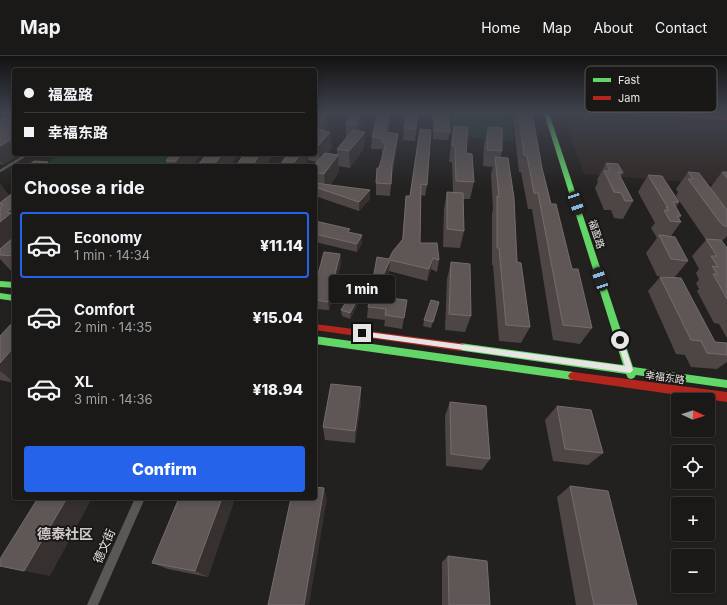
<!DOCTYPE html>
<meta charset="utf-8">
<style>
:root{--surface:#1a1918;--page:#272625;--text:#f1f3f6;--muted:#9fa0a2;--line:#383837;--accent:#2563eb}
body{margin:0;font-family:Inter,"Noto Sans SC",sans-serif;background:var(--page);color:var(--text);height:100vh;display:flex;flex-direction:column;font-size:15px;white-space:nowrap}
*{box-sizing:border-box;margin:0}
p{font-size:13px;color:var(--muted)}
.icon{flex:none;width:22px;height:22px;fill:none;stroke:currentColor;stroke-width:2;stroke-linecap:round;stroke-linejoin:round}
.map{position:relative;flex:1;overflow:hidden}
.details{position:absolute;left:12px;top:108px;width:305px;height:336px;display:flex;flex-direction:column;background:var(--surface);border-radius:4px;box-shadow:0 2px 6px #0003,0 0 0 1px var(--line)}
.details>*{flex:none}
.banner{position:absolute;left:12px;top:12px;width:305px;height:88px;border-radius:4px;box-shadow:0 2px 6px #0003,0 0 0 1px var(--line);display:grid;align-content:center;height:88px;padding:0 12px;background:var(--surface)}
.needle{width:26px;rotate:93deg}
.fabs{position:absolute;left:671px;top:337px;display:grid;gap:8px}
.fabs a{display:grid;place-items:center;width:44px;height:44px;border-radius:4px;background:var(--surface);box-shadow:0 2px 6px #0003,0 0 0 1px var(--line);font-size:20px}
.end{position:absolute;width:18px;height:18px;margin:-9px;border:5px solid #e7e5e3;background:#111;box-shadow:0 0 0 2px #111}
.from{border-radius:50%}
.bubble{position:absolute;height:28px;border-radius:4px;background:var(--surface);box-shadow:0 2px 6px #0003,0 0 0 1px var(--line);font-size:13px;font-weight:800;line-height:28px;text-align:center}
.car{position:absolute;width:12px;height:24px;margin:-12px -6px;border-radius:5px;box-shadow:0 0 3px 1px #0007;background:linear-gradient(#222 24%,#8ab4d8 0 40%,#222 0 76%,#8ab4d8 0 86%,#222 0)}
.banner b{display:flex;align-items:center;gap:14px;height:38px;font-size:15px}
.banner b+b{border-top:1px solid var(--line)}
.banner i{width:10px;height:10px;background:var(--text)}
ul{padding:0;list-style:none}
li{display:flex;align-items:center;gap:12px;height:66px;margin:0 8px 6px;padding:0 4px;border:2px solid transparent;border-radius:4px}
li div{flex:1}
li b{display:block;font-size:15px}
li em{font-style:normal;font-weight:800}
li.active{border-color:var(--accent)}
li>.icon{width:36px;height:36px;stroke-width:1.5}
h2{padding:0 12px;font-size:18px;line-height:48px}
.cta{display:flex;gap:8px;margin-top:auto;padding:8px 12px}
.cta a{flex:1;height:46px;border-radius:4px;background:var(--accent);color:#fff;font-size:16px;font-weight:800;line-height:46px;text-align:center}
header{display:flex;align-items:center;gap:24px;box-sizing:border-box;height:56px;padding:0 20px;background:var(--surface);border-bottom:1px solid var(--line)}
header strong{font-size:19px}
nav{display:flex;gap:22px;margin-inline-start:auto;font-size:14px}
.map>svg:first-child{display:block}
.built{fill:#302824}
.green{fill:#1e3729}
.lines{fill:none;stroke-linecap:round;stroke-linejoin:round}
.lane{stroke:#595857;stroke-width:2.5}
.street{fill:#595857;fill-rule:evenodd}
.fast{fill:#63d668;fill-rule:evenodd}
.jam{fill:#b3261e;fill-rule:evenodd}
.wall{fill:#4e4645}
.shaded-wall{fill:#36302f}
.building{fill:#5f5756;stroke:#746d6c}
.route{fill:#e7e5e3}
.labels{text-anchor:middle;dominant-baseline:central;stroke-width:4;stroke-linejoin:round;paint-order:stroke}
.street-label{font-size:10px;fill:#e7e5e3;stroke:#1a1816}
.near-street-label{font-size:12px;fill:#e7e5e3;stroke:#1a1816}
.near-quarter-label{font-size:14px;font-weight:bold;fill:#d0ccca;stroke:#1a1816}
.key{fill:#1a1816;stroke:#585654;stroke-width:1}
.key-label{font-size:11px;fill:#e7e5e3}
</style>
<header>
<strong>Map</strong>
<nav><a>Home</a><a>Map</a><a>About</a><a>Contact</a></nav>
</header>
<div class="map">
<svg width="727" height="549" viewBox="0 0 727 549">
<rect width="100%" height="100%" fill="#232120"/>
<polygon class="built" points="563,59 727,69 727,129 584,118"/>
<g class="green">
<polygon points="452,57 510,57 514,85 451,80"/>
<polygon points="59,98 188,98 178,110 44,110"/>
</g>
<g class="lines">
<g class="lane">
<polyline points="281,110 288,98"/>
<polyline points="0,115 28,98"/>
</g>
<polygon class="street" points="135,442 145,442 98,549 87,549"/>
<g class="fast">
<polygon points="544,57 549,57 633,311 727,324 727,332 636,319 634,322 631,323 628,322 626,318 457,294 455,291 457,288 460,287 623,309"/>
<polygon points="0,225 14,226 14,232 0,231"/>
<polygon points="0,237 14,239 14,245 0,243"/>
<polygon points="315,280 573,316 576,317 578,320 576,323 573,324 315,288"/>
</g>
<g class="jam">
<polygon points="649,57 668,57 727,60 727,64 652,59"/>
<polygon points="315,268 460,287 463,288 465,291 463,294 460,295 315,274"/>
<polygon points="573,316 727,336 727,346 573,324 570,323 568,320 570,317"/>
</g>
</g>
<g class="wall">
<polygon points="316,57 333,57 326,75 332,92 327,97 337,99 337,93 347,81 346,81 346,68 365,57 359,75 364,92 350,112 339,110 339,116 330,129 370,143 359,155 315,140 315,110 317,106 308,104 308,98 315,98 315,59"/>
<polygon points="374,57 428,57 428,61 418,60 415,85 403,84 404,72 406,59 392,58 388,77 398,78 397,90 392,120 390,140 376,139 376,127 379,112 383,98 382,98 382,93 371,93 372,81 378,57"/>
<polygon points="433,57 449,57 450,76 448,84 433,83 434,65 432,65"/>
<polygon points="514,57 532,57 542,112 551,148 592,272 580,288 553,284 532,153 528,153 521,116 519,116 513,61"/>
<polygon points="0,64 14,98 20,98 3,109 0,108"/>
<polygon points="454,70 466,97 474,126 470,143 463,143 464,175 460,192 443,191 444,153 447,136 453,136 452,106 449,106 451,86"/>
<polygon points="488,71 502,95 500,102 517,206 530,271 521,287 499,285 493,209 492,209 492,158 493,153 491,118 493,111 483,110 484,87"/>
<polygon points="420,73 427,129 425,140 421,139 420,187 439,204 437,216 431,213 427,225 389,215 381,233 381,241 407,244 402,273 384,270 385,264 367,262 368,251 389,203 402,184 406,140 410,140"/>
<polygon points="171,98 192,110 168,110 166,105"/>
<polygon points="606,107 623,117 620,121 633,145 623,163 614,162 611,154 604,154 595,132 598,126 597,124"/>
<polygon points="688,116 710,132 722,116 727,116 727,180 722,185 727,192 727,282 719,268 714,267 697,235 699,233 696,227 699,224 696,217 699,213 692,200 706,184 676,140 678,136 676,133"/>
<polygon points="648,119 679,146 676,151 681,160 679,163 681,166 671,180 688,205 674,222 657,220 646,197 657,182 651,172 655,167 638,136"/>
<polygon points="0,128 9,140 14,136 14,216 11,215 0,203"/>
<polygon points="315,165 350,177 362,179 362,187 357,196 315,186"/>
<polygon points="340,198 341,207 329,254 315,253 315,229"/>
<polygon points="451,206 471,260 465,276 445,274 447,223"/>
<polygon points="660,221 715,286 727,287 727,306 717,313 691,311 685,299 676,298 648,235"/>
<polygon points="363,233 363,239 350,263 342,260 341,254"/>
<polygon points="439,246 431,272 423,270 424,264"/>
<polygon points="14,265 14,327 0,324 0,280"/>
<polygon points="361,346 355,387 325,384 323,371"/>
<polygon points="450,346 490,403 482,414 446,410 445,360"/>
<polygon points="557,350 603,397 588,409 553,405 545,364"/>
<polygon points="570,430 637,549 576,549 557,441"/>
<polygon points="179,442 235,442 208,521 168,513 152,507"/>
<polygon points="448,500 490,549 442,549 442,506"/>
</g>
<g class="shaded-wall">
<polygon points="327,57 333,57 324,80 323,67"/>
<polygon points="361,57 365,57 357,81 357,68"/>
<polygon points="390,57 392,57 392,58 385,88 386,76"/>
<polygon points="418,57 419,57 415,85 416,73"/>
<polygon points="330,76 332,92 320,107 318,90"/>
<polygon points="365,76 364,92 350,112 349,95"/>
<polygon points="398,78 397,90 391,121 392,109"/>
<polygon points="14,82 14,98 20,98 3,109 0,105 0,90"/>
<polygon points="182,98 201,98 192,110 178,110 176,105"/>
<polygon points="222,98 239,98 230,110 213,110"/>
<polygon points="260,98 271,98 271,102 266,110 252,110"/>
<polygon points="301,98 306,98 307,109 307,110 291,110"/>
<polygon points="338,99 339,116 325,135 324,118"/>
<polygon points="48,106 50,110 43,110"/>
<polygon points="0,128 14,145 3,149 0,148"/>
<polygon points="370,134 370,143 359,155 359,146"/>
<polygon points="14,151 14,184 0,197 0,166 7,156"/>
<polygon points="362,179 362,187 357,196 357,188"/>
<polygon points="340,198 341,207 329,254 328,246"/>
<polygon points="433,202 431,213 427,225 429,213"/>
<polygon points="390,204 389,215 381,233 379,252 379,228"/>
<polygon points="363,233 363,239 350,263 350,257"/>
<polygon points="439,246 438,252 431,272 433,266"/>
<polygon points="14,291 14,326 0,315 0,307"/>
<polygon points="361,331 361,346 355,387 355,375"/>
<polygon points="324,432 327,443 309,549 304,549"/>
<polygon points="67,442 92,442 50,520 24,515"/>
<polygon points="222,442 235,442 208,521 195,515"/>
</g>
<g class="building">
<polygon points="12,57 14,57 14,82 0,90 0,64"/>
<polygon points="316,57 327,57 323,67 315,66 315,59"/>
<polygon points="350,57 361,57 357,68 346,68"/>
<polygon points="378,57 390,57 386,76 398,78 392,109 391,128 376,127 377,112 379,112 386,87 382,86 383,82 372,81"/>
<polygon points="407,57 418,57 416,73 404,72"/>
<polygon points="433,57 449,57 450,76 434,75 435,57"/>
<polygon points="519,57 532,57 542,112 551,148 556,148 572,213 578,213 592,272 563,269 538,137 534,137 527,100 524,99"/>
<polygon points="454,70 468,71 466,97 472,98 474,126 456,125 455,90 452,89"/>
<polygon points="488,71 502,72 502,95 487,94"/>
<polygon points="420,73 431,74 427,129 421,128 420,187 437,187 439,204 433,202 429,213 390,204 379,228 382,229 380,241 407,244 404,262 385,259 386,253 368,251 377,201 389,203 393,195 403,183 406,140 410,140"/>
<polygon points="319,74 330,76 318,90 315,89 315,78"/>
<polygon points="353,74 365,76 349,95 337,93"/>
<polygon points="325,97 338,99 324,118 315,116 315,110 313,110"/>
<polygon points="171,98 182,98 176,105 166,105"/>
<polygon points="207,98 222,98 213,110 197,110"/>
<polygon points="244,98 260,98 252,110 236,110"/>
<polygon points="290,98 301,98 291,110 280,109"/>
<polygon points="495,101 508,102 514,142 517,206 521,207 530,271 506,269 499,192 497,192 497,140 499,141"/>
<polygon points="34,105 48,106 43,110 28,110"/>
<polygon points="606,107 618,108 623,117 618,116 633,145 625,145 621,137 614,136 604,115 610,115"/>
<polygon points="688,116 699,117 727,154 727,170 724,170 719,165 688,123 693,123"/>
<polygon points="722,116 727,116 727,122"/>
<polygon points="648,119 662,120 679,146 673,146 681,160 677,160 681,166 670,165 664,154 668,155 666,151 668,152"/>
<polygon points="315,127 370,134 359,146 315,131"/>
<polygon points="14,136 14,151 7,156 11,157 0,166 0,151 3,149 0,148 0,147"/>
<polygon points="447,136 463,137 464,175 447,173"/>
<polygon points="315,165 350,173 348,176 362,179 357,188 315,178"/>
<polygon points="659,179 675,181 688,205 671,203"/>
<polygon points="14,181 14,200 0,199 0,193"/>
<polygon points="706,183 721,184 727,192 727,243 713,218 717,218 712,210 718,211 711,200 717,200"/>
<polygon points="324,196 340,198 328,246 315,244 315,229"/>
<polygon points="451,206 470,208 471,260 449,258"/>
<polygon points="660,221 681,222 715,286 727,287 727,299 707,297 701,285 691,284"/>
<polygon points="355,231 363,233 350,257 341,254"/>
<polygon points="431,244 439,246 433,266 424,264"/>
<polygon points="14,265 14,291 0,307 0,280"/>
<polygon points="331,328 361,331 355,375 323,371"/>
<polygon points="450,346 486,350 490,403 451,398"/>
<polygon points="557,350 591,354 603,397 565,393"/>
<polygon points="570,430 608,435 637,549 594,549"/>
<polygon points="315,431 324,432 304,549 268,549 291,442 315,442"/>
<polygon points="38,442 67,442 24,515 0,510 0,503"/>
<polygon points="179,442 222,442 195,515 152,507"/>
<polygon points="448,500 487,505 490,549 449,549"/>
</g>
<linearGradient id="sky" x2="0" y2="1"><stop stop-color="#131212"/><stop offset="0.43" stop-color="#3f434e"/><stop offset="1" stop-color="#3f434e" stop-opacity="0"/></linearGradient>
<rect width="727" height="133" fill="url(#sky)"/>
<polygon class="route" points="360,275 625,310 617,284 620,281 623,284 633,314 630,317 362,280 359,277"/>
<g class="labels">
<g class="street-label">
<text transform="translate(597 178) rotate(72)">福盈路</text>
<text transform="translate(665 321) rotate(8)">幸福东路</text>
</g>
<g class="near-street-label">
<text transform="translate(104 490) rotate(-66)">德文街</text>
</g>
<g class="near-quarter-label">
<text x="65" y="477">德泰社区</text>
</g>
</g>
<rect x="585" y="10" width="132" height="46" rx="6" class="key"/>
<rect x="593" y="22" width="18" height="4" fill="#63d668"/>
<rect x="593" y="40" width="18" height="4" fill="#b3261e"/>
<g class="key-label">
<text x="618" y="28">Fast</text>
<text x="618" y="46">Jam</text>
</g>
</svg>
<div class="fabs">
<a><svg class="needle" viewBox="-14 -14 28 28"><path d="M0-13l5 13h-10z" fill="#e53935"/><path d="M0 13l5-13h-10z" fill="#9fa0a2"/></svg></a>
<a><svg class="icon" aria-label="locate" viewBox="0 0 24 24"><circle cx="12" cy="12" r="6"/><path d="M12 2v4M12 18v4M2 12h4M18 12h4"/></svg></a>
<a>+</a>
<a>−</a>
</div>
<i class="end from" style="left:620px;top:284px"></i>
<i class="end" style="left:362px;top:277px"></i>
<div class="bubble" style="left:329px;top:219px;width:66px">1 min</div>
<i class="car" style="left:576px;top:147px;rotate:162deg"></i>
<i class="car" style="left:600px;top:223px;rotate:342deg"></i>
<div class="banner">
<b><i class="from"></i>福盈路</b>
<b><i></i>幸福东路</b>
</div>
<section class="details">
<h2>Choose a ride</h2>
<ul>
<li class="active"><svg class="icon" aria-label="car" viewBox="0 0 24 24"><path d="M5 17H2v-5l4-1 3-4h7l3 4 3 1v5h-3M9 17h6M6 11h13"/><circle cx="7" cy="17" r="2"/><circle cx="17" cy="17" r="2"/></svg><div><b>Economy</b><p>1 min · 14:34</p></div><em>¥11.14</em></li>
<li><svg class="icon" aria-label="car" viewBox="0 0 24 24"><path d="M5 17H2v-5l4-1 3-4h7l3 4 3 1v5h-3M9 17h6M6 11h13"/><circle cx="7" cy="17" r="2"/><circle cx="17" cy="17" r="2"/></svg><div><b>Comfort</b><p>2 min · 14:35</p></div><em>¥15.04</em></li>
<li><svg class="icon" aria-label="car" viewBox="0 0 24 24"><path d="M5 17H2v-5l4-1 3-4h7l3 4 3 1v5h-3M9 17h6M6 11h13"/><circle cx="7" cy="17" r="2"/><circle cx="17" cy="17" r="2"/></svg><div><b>XL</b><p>3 min · 14:36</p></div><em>¥18.94</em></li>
</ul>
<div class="cta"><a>Confirm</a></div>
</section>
</div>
